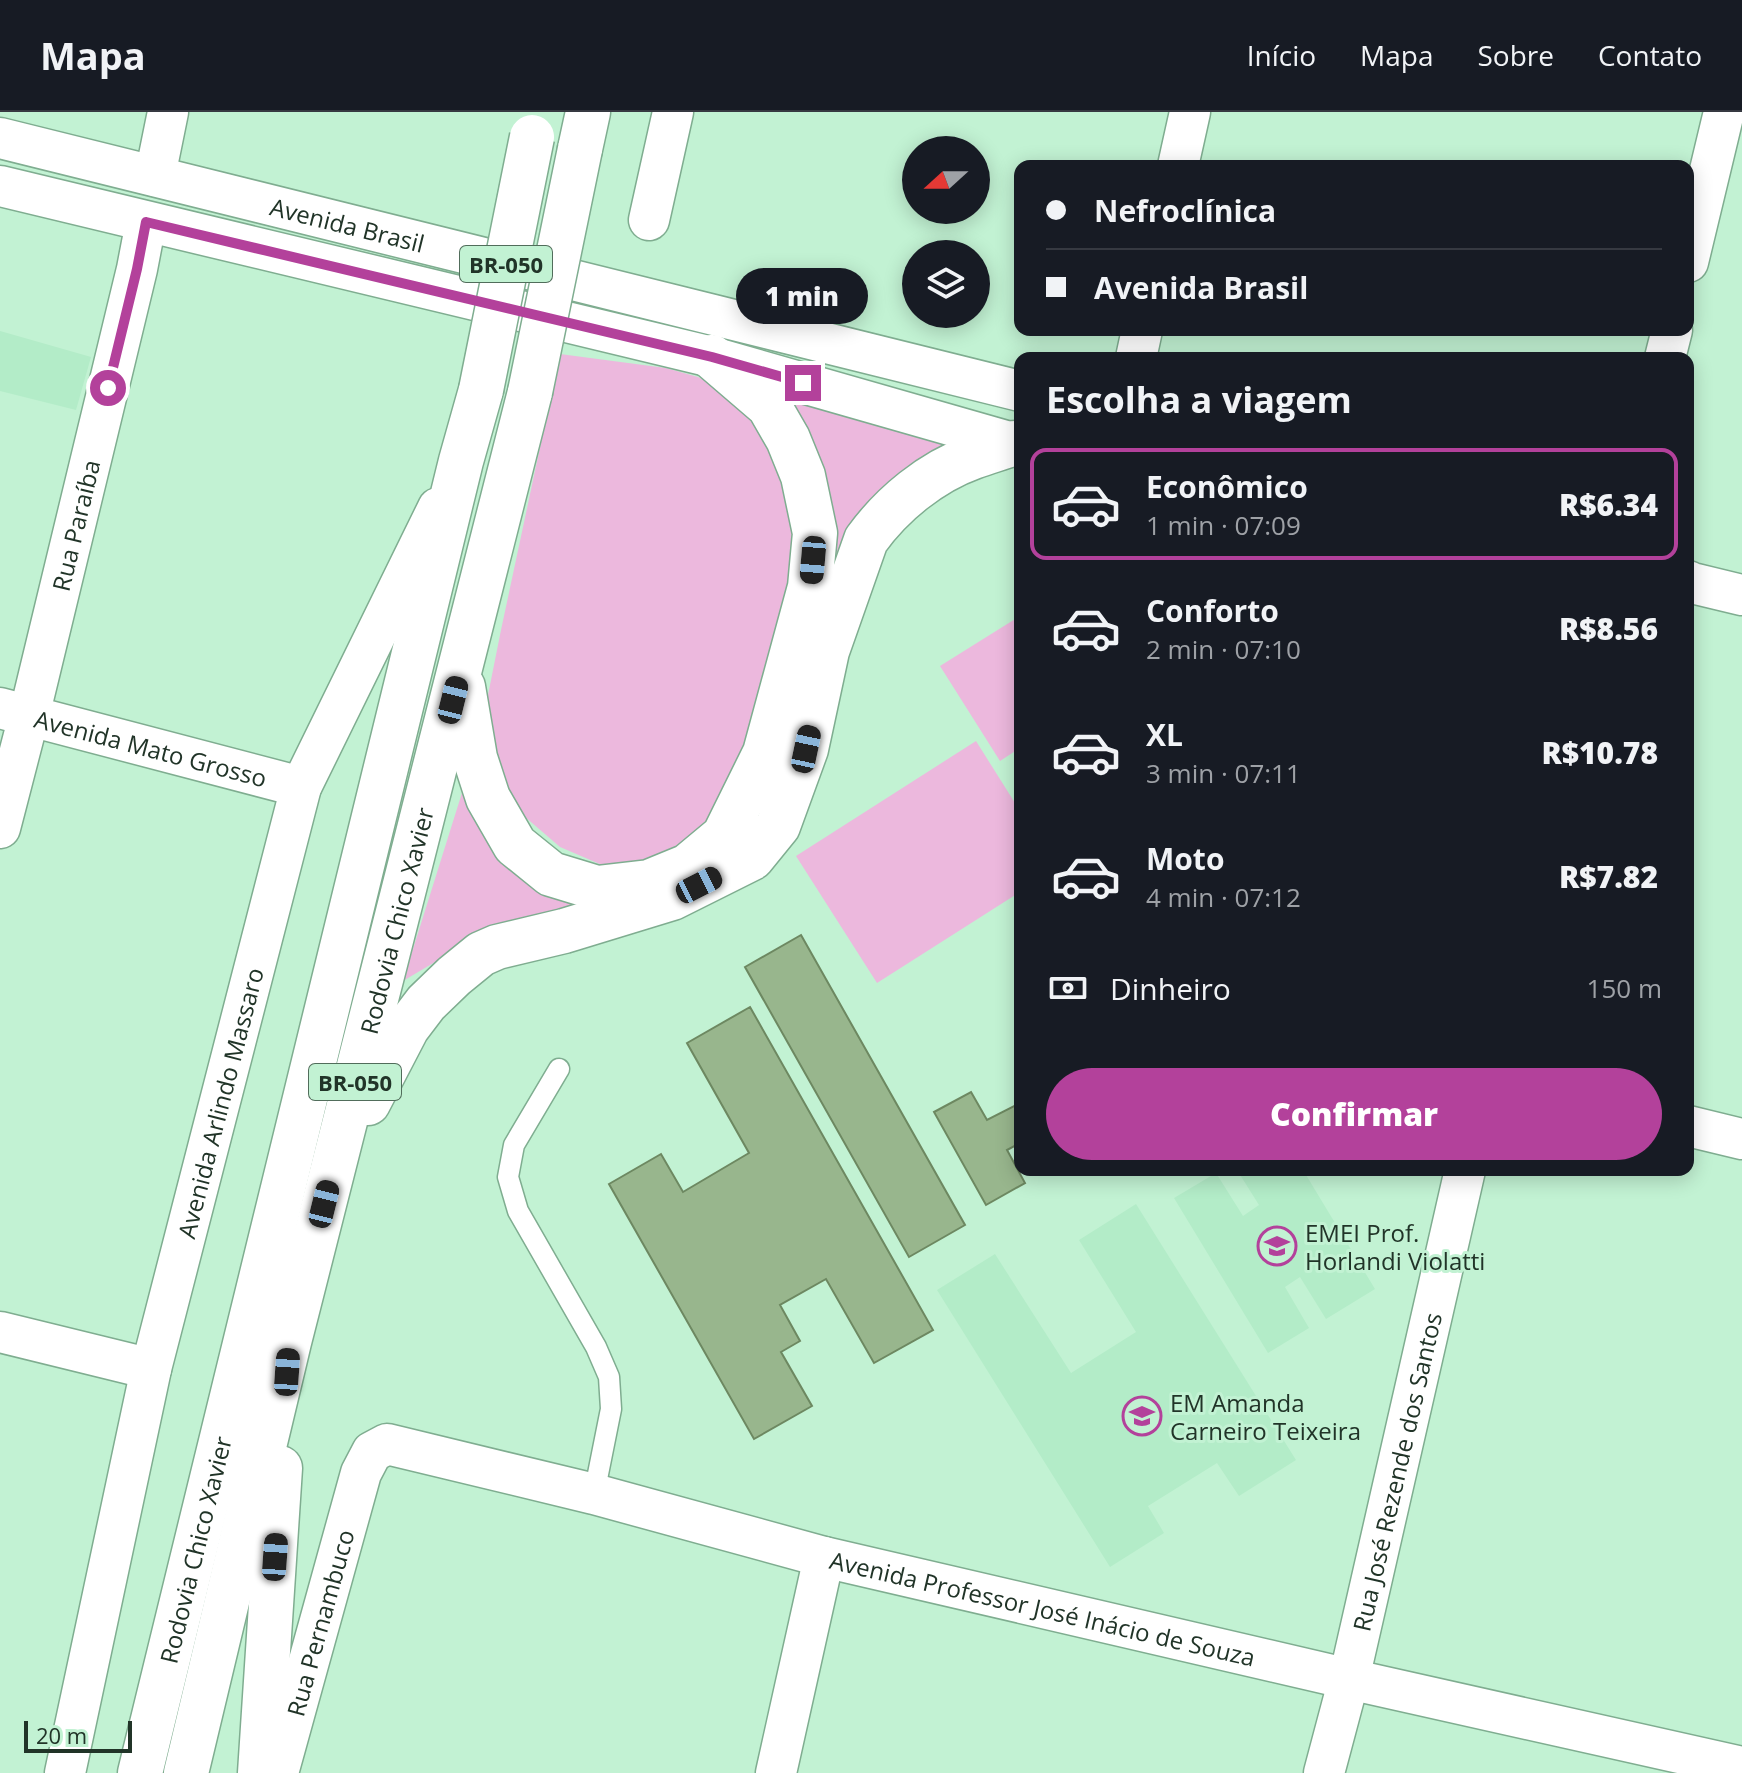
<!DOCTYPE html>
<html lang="pt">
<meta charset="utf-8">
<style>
:root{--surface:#171b24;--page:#242831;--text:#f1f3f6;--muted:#9ea1a6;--line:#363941;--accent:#b3419b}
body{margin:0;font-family:"Open Sans",sans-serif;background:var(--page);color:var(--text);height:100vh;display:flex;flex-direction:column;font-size:30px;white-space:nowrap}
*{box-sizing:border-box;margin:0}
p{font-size:26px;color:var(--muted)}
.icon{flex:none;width:44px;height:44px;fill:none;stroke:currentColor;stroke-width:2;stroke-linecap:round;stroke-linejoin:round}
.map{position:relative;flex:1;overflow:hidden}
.sheet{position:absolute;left:1014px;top:240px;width:680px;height:824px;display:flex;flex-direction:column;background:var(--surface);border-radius:16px;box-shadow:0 4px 20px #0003}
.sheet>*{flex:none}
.banner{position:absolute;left:1014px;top:48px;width:680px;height:176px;border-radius:16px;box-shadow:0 4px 20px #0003;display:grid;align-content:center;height:176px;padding:0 32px;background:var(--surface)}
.needle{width:52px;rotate:249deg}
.controls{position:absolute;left:902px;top:24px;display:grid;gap:16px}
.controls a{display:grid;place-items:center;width:88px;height:88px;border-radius:50%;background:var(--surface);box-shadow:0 4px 20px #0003;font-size:40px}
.scale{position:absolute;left:24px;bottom:20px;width:108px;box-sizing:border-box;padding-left:8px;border:4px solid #213428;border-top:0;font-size:22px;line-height:28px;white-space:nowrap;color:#213428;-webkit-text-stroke:6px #c2f2d3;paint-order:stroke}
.end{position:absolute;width:36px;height:36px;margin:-18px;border:10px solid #b3419b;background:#fff;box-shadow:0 0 0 4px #fff}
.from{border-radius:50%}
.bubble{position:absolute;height:56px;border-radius:28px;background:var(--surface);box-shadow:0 4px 20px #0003;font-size:26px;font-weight:800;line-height:56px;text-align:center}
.car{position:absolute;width:24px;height:48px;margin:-24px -12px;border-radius:10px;box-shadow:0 0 6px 2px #0007;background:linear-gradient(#222 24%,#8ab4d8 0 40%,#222 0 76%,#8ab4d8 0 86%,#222 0)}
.banner b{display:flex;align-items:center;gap:28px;height:76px;font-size:30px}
.banner b+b{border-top:2px solid var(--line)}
.banner i{width:20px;height:20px;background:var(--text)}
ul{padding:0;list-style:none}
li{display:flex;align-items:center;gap:24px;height:112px;margin:0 16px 12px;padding:0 16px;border:4px solid transparent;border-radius:16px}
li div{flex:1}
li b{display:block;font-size:30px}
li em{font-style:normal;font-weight:800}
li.current{border-color:var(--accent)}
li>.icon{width:72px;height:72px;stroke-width:1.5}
h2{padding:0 32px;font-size:36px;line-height:96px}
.pay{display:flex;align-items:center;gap:20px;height:88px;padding:0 32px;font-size:30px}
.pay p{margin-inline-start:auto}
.button{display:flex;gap:16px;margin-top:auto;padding:16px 32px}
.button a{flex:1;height:92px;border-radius:48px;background:var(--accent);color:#fff;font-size:32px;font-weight:800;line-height:92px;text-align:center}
header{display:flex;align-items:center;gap:48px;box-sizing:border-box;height:112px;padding:0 40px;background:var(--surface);border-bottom:2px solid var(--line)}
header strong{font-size:38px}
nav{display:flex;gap:44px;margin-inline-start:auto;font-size:28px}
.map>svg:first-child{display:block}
.built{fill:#b3ecc8}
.green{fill:#ecb8dd}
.building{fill:#98b68d;stroke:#6d8861;stroke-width:2}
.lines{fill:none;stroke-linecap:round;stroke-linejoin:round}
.service-casing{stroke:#7fad90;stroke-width:23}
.minor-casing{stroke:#7fad90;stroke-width:43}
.trunk-casing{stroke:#7fad90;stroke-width:47}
.service{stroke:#fff;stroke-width:20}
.minor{stroke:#fff;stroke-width:40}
.trunk{stroke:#fff;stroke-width:44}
.trunk-bridge-casing{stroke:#7fad90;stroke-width:47;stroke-linecap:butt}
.trunk-bridge{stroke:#fff;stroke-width:44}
.route{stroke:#b3419b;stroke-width:10}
.labels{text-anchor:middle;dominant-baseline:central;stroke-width:6;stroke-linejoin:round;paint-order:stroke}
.shield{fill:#c2f2d3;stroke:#516d5b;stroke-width:2}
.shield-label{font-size:22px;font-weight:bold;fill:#213428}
.street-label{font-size:24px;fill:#213428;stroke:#c2f2d3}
.poi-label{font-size:24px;fill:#213428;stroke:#c2f2d3;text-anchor:start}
</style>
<header>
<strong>Mapa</strong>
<nav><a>Início</a><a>Mapa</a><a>Sobre</a><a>Contato</a></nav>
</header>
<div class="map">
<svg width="1742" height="1661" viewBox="0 0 1742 1661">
<rect width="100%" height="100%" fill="#c2f2d3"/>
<g class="built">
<polygon points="0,219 91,245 76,298 0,279"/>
<polygon points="1237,1058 1303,1058 1375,1177 1326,1207 1300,1165 1285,1175 1309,1216 1268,1241 1174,1086 1216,1061 1243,1104 1259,1093"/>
<polygon points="1136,1092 1296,1348 1239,1384 1217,1351 1148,1394 1164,1421 1110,1455 937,1178 995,1142 1071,1261 1136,1220 1079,1128"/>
</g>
<g class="green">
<polygon points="560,242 666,256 698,265 747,290 765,314 800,413 795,465 752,631 709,712 681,738 646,749 609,756 560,735 510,692 489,644 487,588 501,518"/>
<path d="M 776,281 L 975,333 L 948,343 L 914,364 L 874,396 L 853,430 L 835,476 L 793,649 L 766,710 L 744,733 L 696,765 L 654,786 L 506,820 L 435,850 L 403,869 L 466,668 C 471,679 474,691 480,702 C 491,725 533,778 557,786 C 564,789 575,788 582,788 C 646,791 718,753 755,700 C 781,662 791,614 802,569 C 812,529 822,490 832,450 L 832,420 L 824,382 L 792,302 Z"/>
<polygon points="1020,504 1020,636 1000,649 940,554"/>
<polygon points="976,629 1020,699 1020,780 877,871 796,744"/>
</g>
<g class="building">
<polygon points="801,823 965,1113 909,1145 745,855"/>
<polygon points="750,895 933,1218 874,1251 826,1167 780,1193 800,1229 781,1240 812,1294 754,1327 609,1072 661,1042 683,1080 749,1041 687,931"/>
<polygon points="971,980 987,1008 1020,991 1020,1031 1007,1038 1025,1071 986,1093 934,1000"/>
</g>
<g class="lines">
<defs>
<polyline id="service" points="559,957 514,1033 508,1065 518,1099 596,1235 609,1265 611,1297 594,1382"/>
<g id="minor">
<path id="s1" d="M 0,26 L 1020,279"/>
<polyline points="1178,54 1190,0"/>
<polyline points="155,64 168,0"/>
<polyline points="0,74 712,245 1020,333"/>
<polyline points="649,108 673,0"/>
<polyline points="1688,150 1724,0"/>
<polyline points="1136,246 1142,218"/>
<polyline points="1665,246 1672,218"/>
<polyline points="1688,469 1692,471 1742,483"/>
<path id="s2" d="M 0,596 L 301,675"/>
<path id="s3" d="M 0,716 L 29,604 L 137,157 L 146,110"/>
<polyline points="1688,1014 1742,1027"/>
<polyline points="0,1220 151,1257"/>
<path id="s4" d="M 65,1661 L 151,1257 L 301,675 L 438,396"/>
<path id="s5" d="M 278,1661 L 361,1361 L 372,1340 L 387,1332 L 594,1382 L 824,1445 L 1349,1567 L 1742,1655"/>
<polyline points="776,1661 824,1445"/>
<path id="s6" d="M 1324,1661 L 1349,1567 L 1465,1058"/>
</g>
<g id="trunk">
<polyline points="580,37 588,0"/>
<polyline points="463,575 475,646 488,686 515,733 551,762 597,776 649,770 688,754 724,724 765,641 810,475 815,421 803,364 788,327 769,294 712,245"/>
<path d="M 368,991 L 407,916 L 426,891 L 454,864 L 481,842 L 497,835 L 564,819 L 672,786 L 752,746 L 778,714 L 806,637 L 827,539 L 866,428 C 892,392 931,360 973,345 C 987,340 1001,336 1015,331"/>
<path id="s7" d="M 140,1661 L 461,349 L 481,278"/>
<path id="s8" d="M 186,1661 L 289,1230 L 530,280"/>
<polyline points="260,1661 280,1356"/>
</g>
</defs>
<use href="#service" class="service-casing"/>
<use href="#minor" class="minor-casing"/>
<use href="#trunk" class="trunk-casing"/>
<use href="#service" class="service"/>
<use href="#minor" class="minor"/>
<use href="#trunk" class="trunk"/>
<defs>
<g id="trunk-bridge">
<polyline points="481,278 532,25"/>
<polyline points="530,280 580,37"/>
</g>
</defs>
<use href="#trunk-bridge" class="trunk-bridge-casing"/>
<use href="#trunk-bridge" class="trunk-bridge"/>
</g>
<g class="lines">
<polyline class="route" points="108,276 137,157 146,110 712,245 803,271"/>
</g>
<defs>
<symbol id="school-ring" viewBox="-11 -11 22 22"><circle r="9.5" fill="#c2f2d3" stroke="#b3419b" stroke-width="1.5"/><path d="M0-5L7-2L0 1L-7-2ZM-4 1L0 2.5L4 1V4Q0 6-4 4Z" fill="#b3419b"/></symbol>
</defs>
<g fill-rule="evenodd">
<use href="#school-ring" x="1255" y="1112" width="44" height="44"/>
<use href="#school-ring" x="1120" y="1282" width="44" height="44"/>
</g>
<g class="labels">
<g class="shield">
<rect x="460" y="134" width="92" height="36" rx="6"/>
<rect x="309" y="952" width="92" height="36" rx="6"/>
</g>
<g class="shield-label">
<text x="506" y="152">BR-050</text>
<text x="355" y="970">BR-050</text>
</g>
<g class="street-label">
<text stroke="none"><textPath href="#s1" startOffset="358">Avenida Brasil</textPath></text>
<text stroke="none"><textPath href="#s3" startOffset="312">Rua Paraíba</textPath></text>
<text stroke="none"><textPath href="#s2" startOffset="156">Avenida Mato Grosso</textPath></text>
<text stroke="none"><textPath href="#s8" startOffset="878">Rodovia Chico Xavier</textPath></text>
<text stroke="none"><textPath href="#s4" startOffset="688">Avenida Arlindo Massaro</textPath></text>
<text stroke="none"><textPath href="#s6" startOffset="310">Rua José Rezende dos Santos</textPath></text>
<text stroke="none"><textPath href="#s7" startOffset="230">Rodovia Chico Xavier</textPath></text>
<text stroke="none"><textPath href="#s5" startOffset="1028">Avenida Professor José Inácio de Souza</textPath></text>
<text stroke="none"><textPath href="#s5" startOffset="156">Rua Pernambuco</textPath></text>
</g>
<g class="poi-label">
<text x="1305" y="1120">EMEI Prof.<tspan x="1305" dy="28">Horlandi Violatti</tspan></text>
<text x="1170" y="1290">EM Amanda<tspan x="1170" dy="28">Carneiro Teixeira</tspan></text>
</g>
</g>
</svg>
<div class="controls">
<a><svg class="needle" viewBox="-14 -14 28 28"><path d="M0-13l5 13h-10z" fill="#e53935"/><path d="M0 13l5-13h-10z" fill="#9ea1a6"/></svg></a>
<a><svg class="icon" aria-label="layers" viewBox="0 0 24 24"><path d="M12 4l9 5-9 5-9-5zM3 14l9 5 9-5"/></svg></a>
</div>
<div class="scale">20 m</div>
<i class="end from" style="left:108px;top:276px"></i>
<i class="end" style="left:803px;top:271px"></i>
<div class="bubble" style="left:736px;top:156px;width:132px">1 min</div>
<i class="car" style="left:813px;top:448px;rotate:185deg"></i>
<i class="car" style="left:453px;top:588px;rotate:14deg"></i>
<i class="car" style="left:806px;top:637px;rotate:12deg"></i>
<i class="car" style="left:699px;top:773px;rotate:63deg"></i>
<i class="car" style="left:324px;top:1092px;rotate:14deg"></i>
<i class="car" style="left:287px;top:1260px;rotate:4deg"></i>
<i class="car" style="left:275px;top:1445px;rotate:4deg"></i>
<div class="banner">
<b><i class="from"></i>Nefroclínica</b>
<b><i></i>Avenida Brasil</b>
</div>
<section class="sheet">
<h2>Escolha a viagem</h2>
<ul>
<li class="current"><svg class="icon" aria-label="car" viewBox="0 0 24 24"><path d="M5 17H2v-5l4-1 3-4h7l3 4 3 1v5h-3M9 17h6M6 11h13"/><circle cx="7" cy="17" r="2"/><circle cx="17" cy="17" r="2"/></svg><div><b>Econômico</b><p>1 min · 07:09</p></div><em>R$6.34</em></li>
<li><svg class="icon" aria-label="car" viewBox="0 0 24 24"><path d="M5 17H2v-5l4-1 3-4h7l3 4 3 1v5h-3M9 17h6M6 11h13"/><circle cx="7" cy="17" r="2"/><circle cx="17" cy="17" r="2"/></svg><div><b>Conforto</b><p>2 min · 07:10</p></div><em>R$8.56</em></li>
<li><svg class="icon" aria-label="car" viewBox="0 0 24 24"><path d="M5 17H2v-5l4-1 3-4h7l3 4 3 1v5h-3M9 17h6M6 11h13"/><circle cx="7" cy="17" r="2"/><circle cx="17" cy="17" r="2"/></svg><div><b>XL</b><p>3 min · 07:11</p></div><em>R$10.78</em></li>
<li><svg class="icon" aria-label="car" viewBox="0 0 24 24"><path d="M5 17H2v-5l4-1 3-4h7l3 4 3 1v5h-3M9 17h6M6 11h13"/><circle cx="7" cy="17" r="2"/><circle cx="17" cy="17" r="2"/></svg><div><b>Moto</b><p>4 min · 07:12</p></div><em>R$7.82</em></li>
</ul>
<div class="pay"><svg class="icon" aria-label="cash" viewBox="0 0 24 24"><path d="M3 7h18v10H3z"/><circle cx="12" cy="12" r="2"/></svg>Dinheiro<p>150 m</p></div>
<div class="button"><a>Confirmar</a></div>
</section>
</div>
